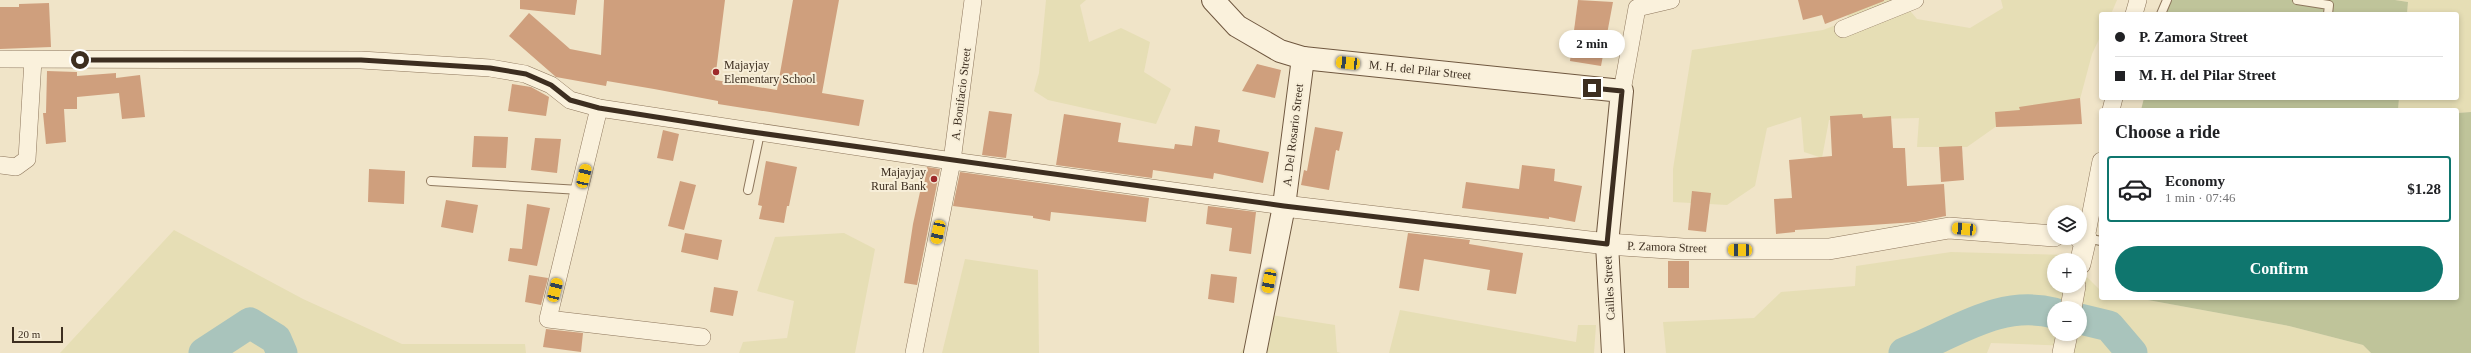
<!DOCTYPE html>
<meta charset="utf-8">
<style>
:root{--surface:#fff;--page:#f6f6f6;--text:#202124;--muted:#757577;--line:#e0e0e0;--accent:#0f766e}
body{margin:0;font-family:Georgia,serif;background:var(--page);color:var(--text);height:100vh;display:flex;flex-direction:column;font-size:15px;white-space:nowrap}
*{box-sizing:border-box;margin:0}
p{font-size:13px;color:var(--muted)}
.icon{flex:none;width:22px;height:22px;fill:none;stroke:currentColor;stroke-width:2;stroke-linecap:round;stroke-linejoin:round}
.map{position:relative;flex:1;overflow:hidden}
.drawer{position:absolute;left:2099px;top:108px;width:360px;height:192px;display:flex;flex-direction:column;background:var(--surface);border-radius:4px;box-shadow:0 2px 6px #0003}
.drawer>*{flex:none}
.top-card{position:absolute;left:2099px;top:12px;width:360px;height:88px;border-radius:4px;box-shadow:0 2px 6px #0003;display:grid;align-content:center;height:88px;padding:0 16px;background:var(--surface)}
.fabs{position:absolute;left:2047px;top:205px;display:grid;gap:8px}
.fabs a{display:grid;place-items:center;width:40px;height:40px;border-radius:50%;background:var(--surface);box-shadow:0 2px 6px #0003;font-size:20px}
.scale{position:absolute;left:12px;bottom:10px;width:51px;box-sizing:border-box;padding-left:4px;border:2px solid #3d2e20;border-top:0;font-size:11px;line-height:14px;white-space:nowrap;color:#3d2e20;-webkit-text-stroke:3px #f7eed8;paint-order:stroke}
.end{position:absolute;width:18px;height:18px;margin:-9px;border:5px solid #3d2e20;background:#fff;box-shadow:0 0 0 2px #fff}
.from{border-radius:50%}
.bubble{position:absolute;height:28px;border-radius:14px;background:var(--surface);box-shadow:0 2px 6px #0003;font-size:13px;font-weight:700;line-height:28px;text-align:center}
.car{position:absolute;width:12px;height:24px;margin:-12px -6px;border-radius:5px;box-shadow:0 0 3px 1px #0007;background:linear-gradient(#f5c518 24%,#345 0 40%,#f5c518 0 76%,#345 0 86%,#f5c518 0)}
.top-card b{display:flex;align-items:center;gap:14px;height:38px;font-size:15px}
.top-card b+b{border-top:1px solid var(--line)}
.top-card i{width:10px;height:10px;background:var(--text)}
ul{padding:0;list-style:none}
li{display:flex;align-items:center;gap:12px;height:66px;margin:0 8px 6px;padding:0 8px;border:2px solid var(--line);border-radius:4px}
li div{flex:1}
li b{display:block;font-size:15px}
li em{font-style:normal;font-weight:700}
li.selected{border-color:var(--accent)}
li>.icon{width:36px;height:36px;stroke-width:1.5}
h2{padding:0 16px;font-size:18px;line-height:48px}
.button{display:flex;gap:8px;margin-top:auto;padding:8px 16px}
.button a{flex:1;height:46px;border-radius:24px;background:var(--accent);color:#fff;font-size:16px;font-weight:700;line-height:46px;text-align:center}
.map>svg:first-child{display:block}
.farmland{fill:#e6deb5;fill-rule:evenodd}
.cemetery{fill:#bfc49a}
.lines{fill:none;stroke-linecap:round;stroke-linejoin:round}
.river{stroke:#a9c4bc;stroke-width:31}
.building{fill:#cf9f7d}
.service-casing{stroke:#8d765c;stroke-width:10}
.minor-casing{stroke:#8d765c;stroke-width:18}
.tertiary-casing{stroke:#8d765c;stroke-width:22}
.secondary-casing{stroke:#6f573f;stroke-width:24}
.service{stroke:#faf1dc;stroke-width:8}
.minor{stroke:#faf1dc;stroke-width:17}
.tertiary{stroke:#faf1dc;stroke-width:21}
.secondary{stroke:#faf1dc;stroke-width:22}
.route{stroke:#3d2e20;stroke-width:5}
.poi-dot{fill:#9e2a2b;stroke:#f7eed8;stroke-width:1.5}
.labels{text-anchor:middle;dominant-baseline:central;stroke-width:4;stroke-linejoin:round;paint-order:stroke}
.poi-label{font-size:12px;fill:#3d2e20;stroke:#f7eed8;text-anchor:start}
.street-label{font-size:12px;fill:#3d2e20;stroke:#f7eed8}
</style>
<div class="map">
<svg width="2471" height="353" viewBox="0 0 2471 353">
<rect width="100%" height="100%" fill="#f0e4c8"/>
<g class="farmland">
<polygon points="1046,0 1086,0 1080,5 1089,42 1121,28 1150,42 1144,72 1171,89 1156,124 1048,100 1034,91 1039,73"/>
<polygon points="1845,0 1901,0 1917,19 1970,28 2003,8 2001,0 2117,0 2111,14 2101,14 2101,35 2092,54 2079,103 2018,111 1967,147 1917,147 1919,118 1829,120 1822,158 1804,152 1801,117 1767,128 1755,186 1727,205 1673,202 1673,169 1692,50 1823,30 1849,20 1843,1"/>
<polygon points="2395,0 2471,0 2471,112 2457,113 2457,110 2398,110 2399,98 2457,98 2457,14 2407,14 2408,2"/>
<polygon points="174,230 303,299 402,344 525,344 526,353 60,353"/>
<polygon points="844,233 875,249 855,353 739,353 743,342 787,338 794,301 757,291 775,237"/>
<path d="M 1951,252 L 2066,255 L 2070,260 L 2054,260 L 2054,286 L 2080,286 L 2080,270 L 2101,291 L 2101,298 L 2137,298 L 2289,326 L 2363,345 L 2371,353 L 2070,353 L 2071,346 L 1991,343 L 1987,353 L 1666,353 L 1663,322 L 1754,318 L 1781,292 L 1855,286 L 1856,266 ZM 2054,308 L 2080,308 L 2080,334 L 2054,334 Z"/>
<polygon points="965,259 1038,270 1039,353 942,353"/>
<polygon points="1400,310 1576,342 1578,325 1596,325 1594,353 1389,353"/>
<polygon points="1271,315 1335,325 1337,352 1341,353 1240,353"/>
</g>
<g class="cemetery">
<polygon points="2167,0 2395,0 2408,2 2407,14 2164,14"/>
<polygon points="2144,98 2399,98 2398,110 2141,110"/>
<polygon points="2471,112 2471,353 2371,353 2363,345 2289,326 2137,298 2457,298 2457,113"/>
</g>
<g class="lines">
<g class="river">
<polyline points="2080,319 2109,326 2132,353"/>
<polyline points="204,353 250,323 276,339 282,353"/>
<path d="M 1904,353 C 1955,334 1998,299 2054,313"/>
</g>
</g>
<g class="building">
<polygon points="520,0 577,0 575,15 520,9"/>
<polygon points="604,0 725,0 715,80 777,90 793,0 839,0 822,93 864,100 859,126 718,104 718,101 654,89 607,81 606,86 556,77 509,36 529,13 570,49 601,55"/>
<polygon points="1578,0 1613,2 1601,66 1570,61"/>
<polygon points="1798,0 1884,0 1884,1 1825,24 1822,15 1803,20"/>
<polygon points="49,3 51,47 0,49 0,7 19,7 19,4"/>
<polygon points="1257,64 1281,70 1275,98 1242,91"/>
<polygon points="47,71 77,72 77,76 116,73 116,78 140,75 145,117 122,119 119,93 77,97 77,109 64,109 66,142 46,144 43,113 46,113"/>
<polygon points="512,84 531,87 549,97 546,116 508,111"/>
<polygon points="2080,98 2082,124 1996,127 1995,112 2020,110 2019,107"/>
<polygon points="989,111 1012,114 1006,158 982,155"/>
<polygon points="1064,114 1121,123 1118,142 1149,146 1174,149 1175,144 1192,146 1195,126 1220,130 1218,142 1269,152 1263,183 1214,173 1213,179 1153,170 1152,178 1056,165"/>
<polygon points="1862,114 1863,118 1891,116 1893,148 1905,148 1907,186 1944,184 1946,216 1916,222 1795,230 1795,232 1776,234 1774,199 1792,198 1789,160 1832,156 1830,116"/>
<polygon points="1315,127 1343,132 1339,151 1336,150 1329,190 1301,185 1304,170 1307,171"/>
<polygon points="663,130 679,134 673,161 657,158"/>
<polygon points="474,136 508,137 506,168 472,167"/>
<polygon points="535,138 561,139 557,173 531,170"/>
<polygon points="1962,146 1964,180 1941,182 1939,147"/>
<polygon points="766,161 797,167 789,206 787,206 784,223 759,219 762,206 758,205"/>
<polygon points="1522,165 1555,169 1554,181 1582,186 1575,222 1549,217 1549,219 1462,208 1466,182 1519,189"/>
<polygon points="927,167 940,169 917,285 904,283 913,224 920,192 923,192"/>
<polygon points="369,169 405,171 404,204 368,202"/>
<polygon points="960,172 1149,198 1146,222 1051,212 1050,221 1033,218 1033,216 953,206"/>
<polygon points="680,181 696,185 684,230 668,226"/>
<polygon points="1692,191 1711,193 1706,232 1688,230"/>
<polygon points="446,200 478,205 473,233 441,227"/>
<polygon points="527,204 550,208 537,266 508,261 510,248 522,249"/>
<polygon points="1208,206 1256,212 1251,254 1229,251 1232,228 1206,224"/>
<polygon points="685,233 722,240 718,260 681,252"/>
<polygon points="1408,233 1470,240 1469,244 1523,253 1516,294 1487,290 1490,270 1424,259 1419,291 1399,288"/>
<rect x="1668" y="261" width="21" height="27"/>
<polygon points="1211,274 1237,277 1234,303 1208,299"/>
<polygon points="529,275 548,278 541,305 525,302"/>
<polygon points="714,287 738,291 733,316 710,312"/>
<polygon points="546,329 583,333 581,352 543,347"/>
</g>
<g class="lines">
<defs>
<g id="service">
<polyline points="2297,0 2329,5 2328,14"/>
<polyline points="2161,14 2167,0"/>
<polyline points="431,181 580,190"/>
<polyline points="748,190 760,133"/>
<polyline points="2086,238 2101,241"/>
</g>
<g id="minor">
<polyline points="2134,14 2138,0"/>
<polyline points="1843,29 1915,0"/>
<polyline points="0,59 361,60 490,68 525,74 551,85 570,100 599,108 952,161 1284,206"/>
<polyline points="1622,91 1637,8 1671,0"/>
<polyline points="599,108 548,319 702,337"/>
<polyline points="2111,110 2114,98"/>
<polyline points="0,165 16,167 27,159 33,60"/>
<polyline points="2086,238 2101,161"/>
<polyline points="914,353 952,161 973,0"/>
</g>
<g id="tertiary">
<polyline points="1284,206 1607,244 1683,249 1829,249 1949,228 2054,236"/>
<polyline points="2080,238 2086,238 2080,264"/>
<polyline points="2071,308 2075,286"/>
<polyline points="2063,353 2067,334"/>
</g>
<g id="secondary">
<polyline points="1213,0 1237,26 1280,51 1303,58 1622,91 1607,244 1613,353"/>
<polyline points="1255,353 1284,206 1303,58"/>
</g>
</defs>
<use href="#service" class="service-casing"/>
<use href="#minor" class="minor-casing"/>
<use href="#tertiary" class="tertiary-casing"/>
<use href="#secondary" class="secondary-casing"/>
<use href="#service" class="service"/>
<use href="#minor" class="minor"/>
<use href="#tertiary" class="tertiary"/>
<use href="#secondary" class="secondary"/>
</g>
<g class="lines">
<polyline class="route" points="80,60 361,60 490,68 526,74 551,85 570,100 599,108 745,131 1284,206 1607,244 1622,91 1592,88"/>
</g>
<g class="poi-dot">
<circle cx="716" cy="72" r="4"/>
<circle cx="934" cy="179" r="4"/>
</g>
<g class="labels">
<g class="poi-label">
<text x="724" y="65">Majayjay<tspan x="724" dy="14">Elementary School</tspan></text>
<text x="926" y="172" text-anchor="end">Majayjay<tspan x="926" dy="14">Rural Bank</tspan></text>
</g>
<g class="street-label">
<text transform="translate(1420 70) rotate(6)">M. H. del Pilar Street</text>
<text transform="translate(961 94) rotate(-83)">A. Bonifacio Street</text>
<text transform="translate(1293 135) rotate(-83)">A. Del Rosario Street</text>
<text transform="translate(1667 247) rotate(2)">P. Zamora Street</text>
<text transform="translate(1609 288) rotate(-93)">Cailles Street</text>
</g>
</g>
</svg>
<div class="fabs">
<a><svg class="icon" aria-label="layers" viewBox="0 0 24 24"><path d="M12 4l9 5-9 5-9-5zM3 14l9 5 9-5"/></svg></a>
<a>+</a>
<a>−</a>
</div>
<div class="scale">20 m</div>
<i class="end from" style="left:80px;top:60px"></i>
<i class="end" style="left:1592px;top:88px"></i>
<div class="bubble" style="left:1559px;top:30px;width:66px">2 min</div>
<i class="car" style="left:1348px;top:63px;rotate:276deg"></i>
<i class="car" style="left:584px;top:176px;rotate:13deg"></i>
<i class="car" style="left:1964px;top:229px;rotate:275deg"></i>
<i class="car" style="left:938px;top:232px;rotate:192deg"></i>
<i class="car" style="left:1740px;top:250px;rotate:271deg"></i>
<i class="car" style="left:1269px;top:281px;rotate:191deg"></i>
<i class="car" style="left:555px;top:290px;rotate:14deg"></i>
<div class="top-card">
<b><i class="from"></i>P. Zamora Street</b>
<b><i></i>M. H. del Pilar Street</b>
</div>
<section class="drawer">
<h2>Choose a ride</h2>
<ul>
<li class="selected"><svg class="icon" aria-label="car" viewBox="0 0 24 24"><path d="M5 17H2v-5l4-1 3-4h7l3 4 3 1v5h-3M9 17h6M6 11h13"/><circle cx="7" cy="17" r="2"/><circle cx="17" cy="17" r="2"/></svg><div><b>Economy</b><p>1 min · 07:46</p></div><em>$1.28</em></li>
</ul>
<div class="button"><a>Confirm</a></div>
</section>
</div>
